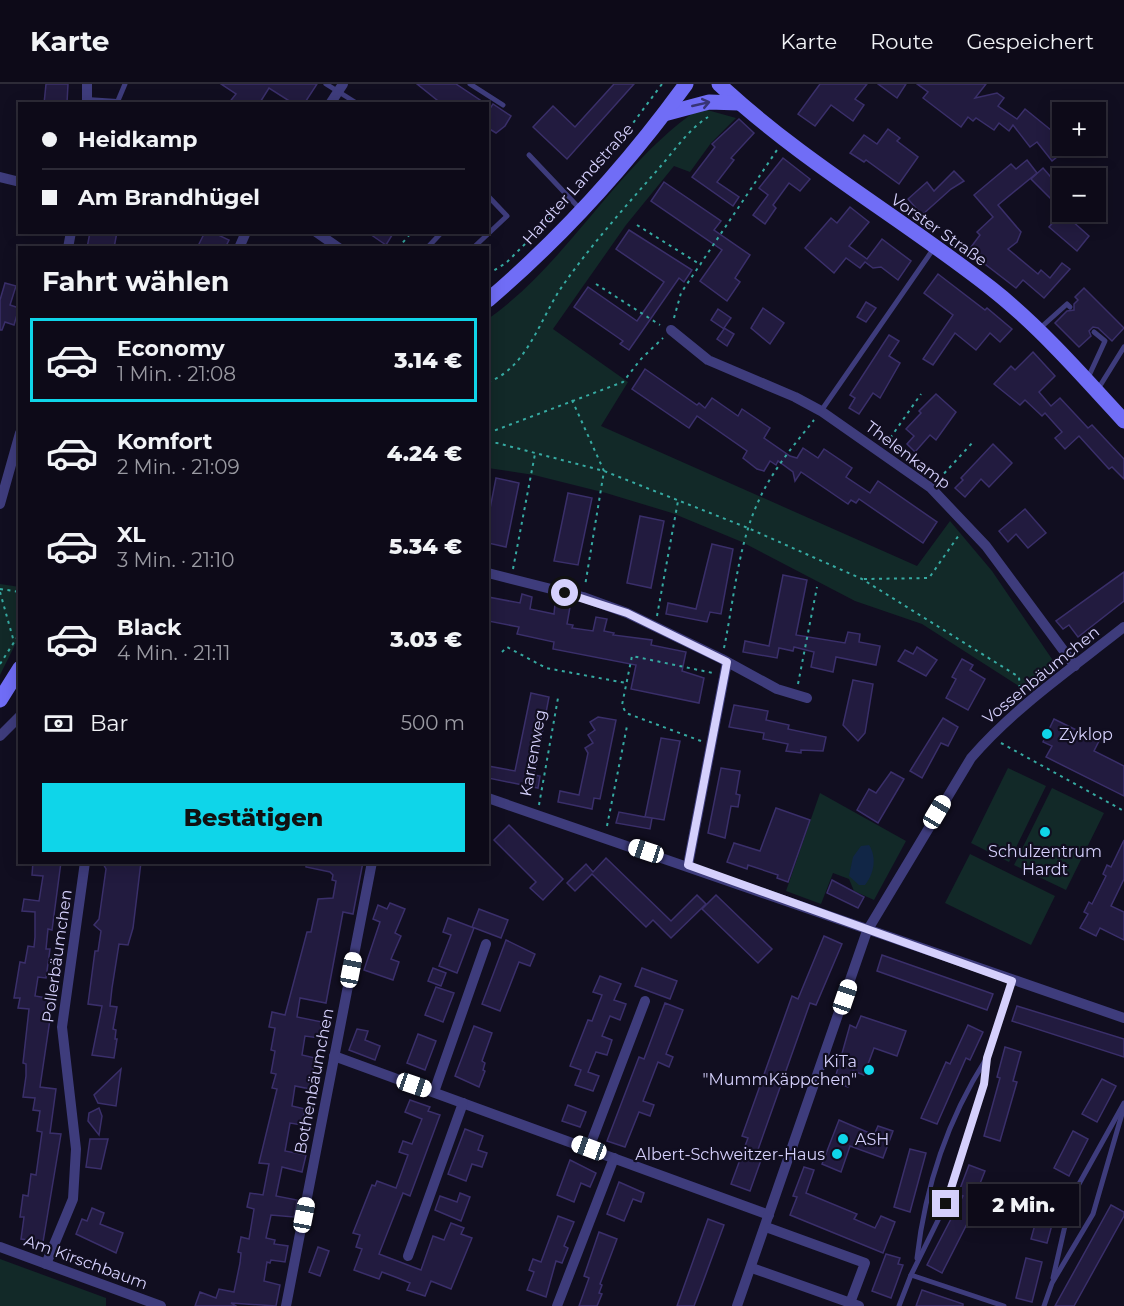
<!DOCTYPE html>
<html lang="de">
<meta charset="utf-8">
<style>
:root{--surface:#0d0a18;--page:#161321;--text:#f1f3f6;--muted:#9a9aa2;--line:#2d2b37;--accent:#0fd5e9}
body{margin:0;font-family:Montserrat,sans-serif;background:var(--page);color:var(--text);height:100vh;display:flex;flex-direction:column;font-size:22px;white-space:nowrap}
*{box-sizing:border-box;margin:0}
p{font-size:20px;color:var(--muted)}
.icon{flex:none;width:33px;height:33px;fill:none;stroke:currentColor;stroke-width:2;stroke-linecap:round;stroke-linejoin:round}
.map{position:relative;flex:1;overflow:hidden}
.details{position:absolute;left:18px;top:162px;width:471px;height:618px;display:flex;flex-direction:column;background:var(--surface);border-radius:0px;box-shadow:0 3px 15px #0003,0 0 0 2px var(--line)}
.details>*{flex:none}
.guide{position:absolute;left:18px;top:18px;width:471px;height:132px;border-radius:0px;box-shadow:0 3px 15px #0003,0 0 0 2px var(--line);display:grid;align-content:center;height:132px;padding:0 24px;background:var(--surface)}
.tools{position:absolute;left:1052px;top:18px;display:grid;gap:12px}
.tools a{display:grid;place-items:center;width:54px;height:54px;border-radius:0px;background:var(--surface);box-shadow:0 3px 15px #0003,0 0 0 2px var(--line);font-size:30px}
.end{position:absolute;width:27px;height:27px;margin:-14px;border:8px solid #d5d0fc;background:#111;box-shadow:0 0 0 3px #111}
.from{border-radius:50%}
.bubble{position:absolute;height:42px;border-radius:0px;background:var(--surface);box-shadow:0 3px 15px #0003,0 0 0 2px var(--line);font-size:20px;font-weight:800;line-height:42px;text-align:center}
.car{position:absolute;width:18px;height:36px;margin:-18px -9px;border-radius:8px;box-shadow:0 0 4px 2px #0007;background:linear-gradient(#fff 24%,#345 0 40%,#fff 0 76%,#345 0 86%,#fff 0)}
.guide b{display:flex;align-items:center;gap:21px;height:57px;font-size:22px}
.guide b+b{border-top:2px solid var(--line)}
.guide i{width:15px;height:15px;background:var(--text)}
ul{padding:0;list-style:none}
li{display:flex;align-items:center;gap:18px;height:84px;margin:0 12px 9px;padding:0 12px;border:3px solid transparent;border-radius:0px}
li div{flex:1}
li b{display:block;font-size:22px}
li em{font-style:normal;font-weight:800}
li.active{border-color:var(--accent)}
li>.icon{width:54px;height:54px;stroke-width:1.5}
h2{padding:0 24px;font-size:27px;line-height:72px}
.pay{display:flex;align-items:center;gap:15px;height:66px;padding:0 24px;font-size:22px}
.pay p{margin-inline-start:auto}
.cta{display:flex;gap:12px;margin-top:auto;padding:12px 24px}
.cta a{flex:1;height:69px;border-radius:0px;background:var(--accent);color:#111;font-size:24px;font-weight:800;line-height:69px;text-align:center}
header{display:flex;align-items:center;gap:36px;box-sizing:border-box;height:84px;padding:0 30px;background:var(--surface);border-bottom:2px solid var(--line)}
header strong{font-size:28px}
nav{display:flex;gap:33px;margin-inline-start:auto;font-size:21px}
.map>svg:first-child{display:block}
.green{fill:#122928}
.water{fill:#112646}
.building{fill:#221b3f;stroke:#3a2f6a;stroke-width:1.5}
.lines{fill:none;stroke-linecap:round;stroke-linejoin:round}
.path{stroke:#36aaa2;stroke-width:2;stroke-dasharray:3 4.5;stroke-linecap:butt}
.lane{stroke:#3e3c7c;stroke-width:5}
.street{stroke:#3e3c7c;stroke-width:10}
.secondary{stroke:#706df6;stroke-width:15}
.oneway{stroke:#373476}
.route{stroke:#d5d0fc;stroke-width:8}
.poi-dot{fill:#0fd5e9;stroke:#110e20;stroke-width:2}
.labels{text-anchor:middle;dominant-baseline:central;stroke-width:4.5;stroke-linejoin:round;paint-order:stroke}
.street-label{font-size:16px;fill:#d5d0fc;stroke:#110e20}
.poi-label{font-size:16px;fill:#d5d0fc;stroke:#110e20;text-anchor:start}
</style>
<header>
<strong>Karte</strong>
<nav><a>Karte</a><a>Route</a><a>Gespeichert</a></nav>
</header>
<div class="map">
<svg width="1124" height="1222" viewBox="0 0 1124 1222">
<rect width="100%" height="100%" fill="#110e20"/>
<g class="green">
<path d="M 700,24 L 736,34 L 711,59 L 690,88 L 674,82 L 626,141 L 553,245 L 628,298 L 601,342 L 917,482 L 950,437 L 992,487 L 1054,578 L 1052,587 L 1025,606 L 922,540 L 855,517 L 742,458 L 672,429 L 606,409 L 534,391 L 488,384 L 488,235 C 570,177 617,80 700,24 Z"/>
<polygon points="0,500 20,503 19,553 0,591"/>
<polygon points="1008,684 1046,702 1009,778 971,759"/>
<polygon points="1052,704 1104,729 1066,806 1014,781"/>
<polygon points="820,709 906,757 874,816 854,807 849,795 833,789 821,820 786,807"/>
<polygon points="970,770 1055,812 1031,861 945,819"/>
<polygon points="0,1175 106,1214 106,1222 0,1222"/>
</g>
<path class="water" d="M 869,761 C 877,773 874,790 865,801 L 859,801 L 849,792 L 853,773 L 861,762 Z"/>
<g class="building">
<polygon points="46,0 68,0 67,19 44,20"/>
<polygon points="221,0 317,0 304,20 294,20 269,4 259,20 228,20 236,10"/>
<polygon points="417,0 456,0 486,20 442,20"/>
<polygon points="614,0 634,0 567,75 533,43 553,22 575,43"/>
<polygon points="820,0 867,0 855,15 864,21 853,37 831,21 815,42 798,30"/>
<polygon points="878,0 906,0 897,14"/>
<polygon points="917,0 986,0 975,14 997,9 1004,14 998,22 1017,35 1025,25 1062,55 1062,62 1071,62 1052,77 1037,58 1030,63 1013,41 1009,47 999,39 994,46 976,34 973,37 968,33 961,43 923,14 928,8"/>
<polygon points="488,20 491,23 493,20 511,32 505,42 496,49 488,44"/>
<polygon points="739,35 754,49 731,74 734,76 717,98 739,113 733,122 692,93 715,63 712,60"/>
<polygon points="888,45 900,54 897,57 918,73 899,100 866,76 864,78 850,69 864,51 877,60"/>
<polygon points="783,74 810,95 800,107 789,99 773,121 776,124 765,140 753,131 768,111 759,104"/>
<polygon points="1027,76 1037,89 998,121 1021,148 1017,158 1008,165 1038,190 1041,186 1050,194 1062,179 1070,185 1044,214 1023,196 1016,204 968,167 980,151 977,148 993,133 974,111 1011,80 1016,85"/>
<polygon points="1043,84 1062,106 1062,114 1056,120 1031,95"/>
<polygon points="954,87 964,97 951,105 922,131 908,115 927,98 934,107"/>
<polygon points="664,98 721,137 714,146 750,171 735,194 740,198 727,217 700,197 722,166 651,117"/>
<polygon points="850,123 869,138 849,162 867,175 882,155 911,177 898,196 881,183 873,184 865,178 860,184 846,174 834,189 805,164 831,134 837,139"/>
<polygon points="1062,128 1089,152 1077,167 1049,143"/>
<polygon points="629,146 692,186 684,198 679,194 629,266 620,260 623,257 574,223 588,203 637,237 664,198 616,165"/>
<polygon points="90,148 117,148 114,164 87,164"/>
<polygon points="205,148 212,148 229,156 225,164 197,164"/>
<polygon points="367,148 394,148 386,161"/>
<polygon points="938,190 985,226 987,224 1012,245 1000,258 990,249 976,266 955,249 933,281 923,275 953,231 924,209"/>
<polygon points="5,199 16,202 10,221 19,224 14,241 5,238 2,246 0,246 0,216"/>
<polygon points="1084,204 1124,244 1112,257 1098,244 1093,243 1089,247 1091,252 1079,263 1055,239 1067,227 1074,226 1074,220 1078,216 1075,213"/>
<polygon points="866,218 876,224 866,238 857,233"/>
<polygon points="763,224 784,239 770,260 751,244"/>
<polygon points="718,225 731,234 724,244 734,250 727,262 717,255 724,245 711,236"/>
<polygon points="889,251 899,257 889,272 900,279 880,314 873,309 859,330 849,324 855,314 850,311"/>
<polygon points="1033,268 1055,292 1039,308 1051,322 1060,314 1088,344 1092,341 1124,375 1124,395 1112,383 1109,385 1079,352 1065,365 1055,354 1062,348 1045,329 1042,332 1025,316 1020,321 994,300 1011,282 1015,286"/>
<polygon points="645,285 697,321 699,319 705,324 712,314 738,332 742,325 770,344 764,354 790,372 797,374 803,364 818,374 824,365 852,384 846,393 870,409 878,397 937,438 923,459 859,415 856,419 851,416 848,420 801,388 795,397 793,388 778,377 776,381 770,377 764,387 757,385 743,374 747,367 697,332 689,344 632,305"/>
<polygon points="936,310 956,328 936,356 930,351 915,368 907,360 914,352 906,345 921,329 919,327"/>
<polygon points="993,360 1012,379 989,403 981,395 965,413 955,404 963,396 961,394"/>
<polygon points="496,394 519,399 506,463 488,459 488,435"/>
<polygon points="568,409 592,414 578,481 554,477"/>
<polygon points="1025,425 1046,449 1028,464 1016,450 1008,458 999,447"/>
<polygon points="640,432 664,437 651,504 627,499"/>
<polygon points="712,460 733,465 721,530 710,528 707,538 666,530 668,519 696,525"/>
<polygon points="1124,488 1124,517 1078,553 1069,541 1063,545 1056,537"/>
<polygon points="783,491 807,496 796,551 845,559 848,548 860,550 859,558 880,562 876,581 836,573 833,588 811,583 814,568 794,563 793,567 779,564 777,574 743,568 745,557 769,562"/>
<polygon points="522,510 532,513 530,525 554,530 555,520 570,523 567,540 573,541 572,544 593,547 596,533 607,535 604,547 614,549 613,551 652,556 651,561 686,568 682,587 704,594 699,619 631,605 636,581 553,565 554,558 517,550 519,543 488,537 488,513 520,519"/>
<polygon points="917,563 937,576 926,592 898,577 905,566 913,570"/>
<polygon points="962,575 973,581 970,586 985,595 968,626 946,614 956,595 952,593"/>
<polygon points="853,596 873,600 865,649 858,657 843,641"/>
<polygon points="531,609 549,613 534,691 540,692 538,704 488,694 488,682 515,687"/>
<polygon points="734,621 768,627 766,636 789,641 788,645 826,653 823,667 801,666 801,669 786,667 788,660 763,655 764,649 729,643"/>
<polygon points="598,633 616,636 600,715 594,714 592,725 558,718 560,707 579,711 588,669 585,664 593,659 588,651 595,646 590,638"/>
<polygon points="943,634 958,643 948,662 941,659 922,694 910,687"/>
<polygon points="1054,635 1099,657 1094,667 1124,682 1124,712 1046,673 1052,662 1043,658"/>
<polygon points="661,654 680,657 664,736 646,733 652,734 650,745 616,739 619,728 645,733"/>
<polygon points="721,684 740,687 736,710 740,711 738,723 731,722 725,754 708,749"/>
<polygon points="891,688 904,695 878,739 857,726 869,705 876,709"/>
<polygon points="776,724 810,736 788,798 777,794 778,791 748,781 747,785 727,778 734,759 760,767"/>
<polygon points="509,741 563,795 543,816 530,804 536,798 494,756"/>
<polygon points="1124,756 1124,795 1111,822 1124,828 1124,856 1100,844 1096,852 1080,844 1088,830 1084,828 1089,818 1092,820 1106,792 1103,790 1107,781 1111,783"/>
<polygon points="606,774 671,837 697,811 706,820 671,854 653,836 646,843 592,790 575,807 567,799 586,780 593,788"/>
<polygon points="33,778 61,778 52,846 48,845 46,865 50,865 46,894 38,893 35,912 53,915 40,1003 56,1005 50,1049 61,1050 43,1158 21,1155 24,1133 20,1133 23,1111 28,1112 31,1090 36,1091 42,1048 37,1047 40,1027 33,1026 35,1014 23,1013 26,992 26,980 23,979 29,925 18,924 20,914 14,914 20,878 25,879 28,862 34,863 35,853 35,828 22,827 24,815 39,817 43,792 32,791"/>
<polygon points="102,778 141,778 133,844 128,861 119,860 112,904 110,922 117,923 113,945 116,946 115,955 117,955 114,974 92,971 102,922 88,920 95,867 98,867 101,847 94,841 99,835 106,785"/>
<polygon points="306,778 363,778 353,830 343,828 326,919 300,914 297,933 322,938 319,954 305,952 302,971 315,974 310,1005 295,1002 292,1022 305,1025 302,1041 290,1039 285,1067 306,1071 302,1088 282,1083 276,1112 297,1116 294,1133 271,1131 266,1154 275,1156 274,1160 288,1162 285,1178 271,1176 270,1179 267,1178 264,1197 280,1201 276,1222 231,1219 236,1222 195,1222 200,1208 216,1214 219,1205 234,1208 240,1179 241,1169 238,1168 241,1153 249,1155 254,1125 247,1123 250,1109 263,1111 269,1080 259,1079 277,1005 272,1004 276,990 271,989 275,967 271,966 275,944 269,943 272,928 285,931 307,848 311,848 318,815 333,814 336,797 332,796 333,791 330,788 306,783"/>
<polygon points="832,796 864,813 858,824 827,809"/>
<polygon points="716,811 772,865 758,879 702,825"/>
<polygon points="390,819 405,825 395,849 401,852 391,875 399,878 393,896 364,886 380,838 373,835 378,821 387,825"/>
<polygon points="479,825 508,836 501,854 472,843"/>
<polygon points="448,834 474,844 457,889 439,882 451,851 443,848"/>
<polygon points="824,852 842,860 816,921 810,919 755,1074 761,1076 750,1107 731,1100 748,1054 742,1052 792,912 798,915"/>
<polygon points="506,856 535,870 530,882 519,878 500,927 482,920"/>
<polygon points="882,871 993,910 987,926 877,887"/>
<polygon points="433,884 446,889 441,902 428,897"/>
<polygon points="642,884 677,897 670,915 635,902"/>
<polygon points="600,892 621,900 614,916 626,920 620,936 610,932 602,952 612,956 607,971 596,968 588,988 599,992 593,1007 575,1001 581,986 570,982 588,936 592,937 602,911 593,908"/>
<polygon points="436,903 454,909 443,938 425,931"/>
<polygon points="665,919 683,926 666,970 673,973 669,983 658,978 643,1017 654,1021 650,1032 639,1028 625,1063 607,1057 639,973 644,975"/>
<polygon points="1017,922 1124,955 1124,973 1012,937"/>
<polygon points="861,932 906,947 897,972 874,964 864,991 853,987 848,1003 834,998 850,941 856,944"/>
<polygon points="968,941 983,948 970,976 966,974 937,1040 921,1034 946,978 950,980"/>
<polygon points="474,942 492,949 482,977 485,979 483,986 485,987 479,1003 455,992"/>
<polygon points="357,945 368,947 365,956 380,962 375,976 349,966"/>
<polygon points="418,950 436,957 425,986 407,979"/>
<polygon points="1005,963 1021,968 1013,997 1017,998 1000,1057 984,1052 1000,994 997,993"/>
<polygon points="121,985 116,1022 98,1019 94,1011"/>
<polygon points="1102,995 1116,1002 1097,1038 1082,1030"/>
<polygon points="410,1016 430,1023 428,1027 440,1031 410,1112 403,1109 379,1170 421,1186 433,1152 444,1156 451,1139 464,1144 461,1150 472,1154 451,1205 431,1197 425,1212 407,1206 410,1199 398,1194 382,1188 379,1195 354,1186 362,1165 356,1163 360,1151 353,1149 372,1101 375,1102 377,1097 396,1104 408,1071 399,1068 403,1057 412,1060 422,1035 405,1028"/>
<polygon points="568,1021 586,1028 580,1043 562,1037"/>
<polygon points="99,1024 102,1032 99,1051 88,1037 89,1029"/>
<polygon points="839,1036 874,1051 878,1042 893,1047 883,1074 850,1062 841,1088 822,1080"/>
<polygon points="465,1045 483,1052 478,1066 487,1069 482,1083 472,1080 466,1097 448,1090"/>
<polygon points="1073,1047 1088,1055 1069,1092 1054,1084"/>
<polygon points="90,1055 108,1055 101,1085 86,1083"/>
<polygon points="910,1065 926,1069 910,1128 894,1123"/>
<polygon points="570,1076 596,1089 590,1103 581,1099 574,1118 557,1111"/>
<polygon points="969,1081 985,1087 967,1132 970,1134 942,1189 927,1181 963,1112 958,1110"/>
<polygon points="804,1083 814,1086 806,1109 857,1130 854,1135 875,1144 881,1132 895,1138 883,1169 790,1131 797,1113 793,1112"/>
<polygon points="619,1098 644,1109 641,1118 633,1115 624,1137 607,1130"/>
<polygon points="460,1109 470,1113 461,1137 435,1126 440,1112 457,1118"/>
<polygon points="1042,1115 1058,1119 1047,1159 1031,1155"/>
<polygon points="1111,1121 1124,1128 1124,1132 1074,1222 1055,1222"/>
<polygon points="92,1124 104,1129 100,1140 123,1149 116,1169 76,1150 82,1135 87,1137"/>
<polygon points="558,1132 574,1138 564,1162 568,1164 562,1179 556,1177 546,1213 527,1206 534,1188 529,1186 533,1175 541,1178"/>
<polygon points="708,1135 724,1141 703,1198 694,1222 677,1222"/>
<polygon points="599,1148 617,1155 600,1200 602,1201 599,1209 602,1210 597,1222 579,1222 589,1194 584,1192"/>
<polygon points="318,1163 329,1167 320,1192 309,1188"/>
<polygon points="886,1170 900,1174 898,1180 903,1181 891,1214 872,1207"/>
<polygon points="1026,1174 1042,1178 1032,1218 1016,1214"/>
<polygon points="922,1206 963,1220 963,1222 916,1222"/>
</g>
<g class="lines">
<g class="path">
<polyline points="576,108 622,54 662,0"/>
<polyline points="637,141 701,181"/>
<polyline points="398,164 412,148"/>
<polyline points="488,190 506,179 564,121"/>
<polyline points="596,200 660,241"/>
<polyline points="674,234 681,209 777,66"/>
<path d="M 488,298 C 525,285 539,239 559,207 C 589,163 625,123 660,83 C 674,67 689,45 708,33"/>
<polyline points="572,316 604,387 585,502"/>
<polyline points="488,349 623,298 641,275 663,254"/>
<polyline points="488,359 497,359 604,387 748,444 862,495 1019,593 1020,608"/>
<polyline points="886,360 921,310"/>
<polyline points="939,395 974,357"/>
<polyline points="513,485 535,370"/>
<polyline points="864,495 929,494 959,451"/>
<polyline points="0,505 20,508"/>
<polyline points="0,508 14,558"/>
<polyline points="657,532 678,417"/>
<path d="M 724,564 C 734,516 738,460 759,416 C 772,387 794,361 814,336"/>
<polyline points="502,568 507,563 546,584 626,599"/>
<polyline points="0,580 20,549"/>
<polyline points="798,600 817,503"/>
<polyline points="488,601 488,597"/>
<polyline points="701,657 626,629 622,621 632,572 713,589"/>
<polyline points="1001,659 1124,727"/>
<polyline points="539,721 558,614"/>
<polyline points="607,742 627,642"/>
</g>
<g class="lane">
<polyline points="326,0 358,20"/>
<polyline points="470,0 503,21"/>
<polyline points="117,19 125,0"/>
<polyline points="529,71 581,126"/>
<polyline points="427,164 442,148"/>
<polyline points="473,164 507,132 488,112"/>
<polyline points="1038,246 1067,220 1070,223"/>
<polyline points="1087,296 1105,257 1094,248"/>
<polyline points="1098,305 1124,263"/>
<polyline points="821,327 934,164"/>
<path d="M 917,1174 C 925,1104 948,1035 986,975"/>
<polyline points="911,1191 1004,1222"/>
<polyline points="1053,1194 1067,1133 1079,1100 1124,1019"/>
<polyline points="899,1222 911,1191 946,1120 984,1000 987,974 1013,897"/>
<polyline points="1044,1222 1052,1199 1093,1130 1124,1023"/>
</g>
<g class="street">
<polyline points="87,0 87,20"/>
<polyline points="87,18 117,20"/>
<polyline points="330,20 343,0"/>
<polyline points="0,93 20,98"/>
<polyline points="316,148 339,164"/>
<polyline points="68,164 71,148"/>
<polyline points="239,164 246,148"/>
<polyline points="671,246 708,276 795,313 821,327 931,404 986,462 1075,582"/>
<polyline points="0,420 20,349"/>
<polyline points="488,489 583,513 627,529 722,575 777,605 807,614"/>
<polyline points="0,652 20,632"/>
<polyline points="488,714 1124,934"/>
<polyline points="688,781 727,578"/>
<polyline points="334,972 769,1131"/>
<polyline points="434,1008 486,860"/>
<polyline points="589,1064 645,917"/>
<polyline points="766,1143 865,1179 850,1219"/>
<polyline points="0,1163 161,1222"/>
<polyline points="408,1172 463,1019"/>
<polyline points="46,1180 73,1115 76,1065 62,943 85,778"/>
<polyline points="752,1184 859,1222"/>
<polyline points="286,1222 372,778"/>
<polyline points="557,1222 614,1074"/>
<path d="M 737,1222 L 867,847 L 971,674 C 1015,623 1071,585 1124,543"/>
</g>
<g class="secondary">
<path d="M 719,0 C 805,80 902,134 992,205 C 1039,242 1084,293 1124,337"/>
<polyline points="664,30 709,18 739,19"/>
<path d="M 488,216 C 563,152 628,80 686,0"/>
<polyline points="0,616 20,584"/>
</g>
</g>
<defs><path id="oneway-shaft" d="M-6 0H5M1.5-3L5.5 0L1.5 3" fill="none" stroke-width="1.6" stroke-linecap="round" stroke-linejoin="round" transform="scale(1.5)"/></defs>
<use class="oneway" href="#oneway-shaft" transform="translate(701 20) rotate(-13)"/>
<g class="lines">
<polyline class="route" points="565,509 627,529 727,578 688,781 1012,897 987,974 984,1000 946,1120"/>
</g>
<g class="poi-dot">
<circle cx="1047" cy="650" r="6"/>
<circle cx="1045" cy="748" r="6"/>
<circle cx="869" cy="986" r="6"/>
<circle cx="843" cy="1055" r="6"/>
<circle cx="837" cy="1070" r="6"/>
</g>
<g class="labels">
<g class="street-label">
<text transform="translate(578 100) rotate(-48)">Hardter Landstraße</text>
<text transform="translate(939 146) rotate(35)">Vorster Straße</text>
<text transform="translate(908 371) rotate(37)">Thelenkamp</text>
<text transform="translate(1041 591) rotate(-39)">Vossenbäumchen</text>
<text transform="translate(533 669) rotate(-80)">Karrenweg</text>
<text transform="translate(57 872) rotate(-82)">Pollerbäumchen</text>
<text transform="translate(314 997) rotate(-79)">Bothenbäumchen</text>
<text transform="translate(86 1178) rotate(20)">Am Kirschbaum</text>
</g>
<g class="poi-label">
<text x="1059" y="650">Zyklop</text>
<text x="1045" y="767" text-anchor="middle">Schulzentrum<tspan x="1045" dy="18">Hardt</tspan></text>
<text x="857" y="977" text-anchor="end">KiTa<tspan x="857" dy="18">"MummKäppchen"</tspan></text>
<text x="855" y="1055">ASH</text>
<text x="825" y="1070" text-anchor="end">Albert-Schweitzer-Haus</text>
</g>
</g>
</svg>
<div class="tools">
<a>+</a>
<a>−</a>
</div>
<i class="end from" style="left:565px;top:509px"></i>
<i class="end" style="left:946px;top:1120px"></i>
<div class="bubble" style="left:968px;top:1100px;width:111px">2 Min.</div>
<i class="car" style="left:937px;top:728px;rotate:31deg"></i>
<i class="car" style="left:646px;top:767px;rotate:288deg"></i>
<i class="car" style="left:351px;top:886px;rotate:11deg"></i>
<i class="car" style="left:845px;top:913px;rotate:19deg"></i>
<i class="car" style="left:414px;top:1001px;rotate:109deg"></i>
<i class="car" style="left:589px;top:1064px;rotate:290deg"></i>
<i class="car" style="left:304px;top:1131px;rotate:11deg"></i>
<div class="guide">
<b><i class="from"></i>Heidkamp</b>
<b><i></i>Am Brandhügel</b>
</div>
<section class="details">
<h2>Fahrt wählen</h2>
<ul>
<li class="active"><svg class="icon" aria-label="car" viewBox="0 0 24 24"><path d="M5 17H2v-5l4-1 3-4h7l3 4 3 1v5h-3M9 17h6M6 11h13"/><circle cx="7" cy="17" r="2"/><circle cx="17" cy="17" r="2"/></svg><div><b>Economy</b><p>1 Min. · 21:08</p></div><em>3.14 €</em></li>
<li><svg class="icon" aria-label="car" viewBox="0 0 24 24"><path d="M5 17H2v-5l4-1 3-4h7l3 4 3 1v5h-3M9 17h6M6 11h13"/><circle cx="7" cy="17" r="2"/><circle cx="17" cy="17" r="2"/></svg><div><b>Komfort</b><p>2 Min. · 21:09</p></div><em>4.24 €</em></li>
<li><svg class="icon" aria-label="car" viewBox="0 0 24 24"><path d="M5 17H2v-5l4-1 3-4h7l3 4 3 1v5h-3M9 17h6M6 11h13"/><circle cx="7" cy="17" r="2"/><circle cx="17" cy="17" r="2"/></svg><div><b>XL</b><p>3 Min. · 21:10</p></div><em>5.34 €</em></li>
<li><svg class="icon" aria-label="car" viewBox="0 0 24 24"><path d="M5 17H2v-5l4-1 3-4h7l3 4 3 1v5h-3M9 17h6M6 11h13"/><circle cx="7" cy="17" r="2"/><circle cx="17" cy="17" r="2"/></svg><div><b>Black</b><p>4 Min. · 21:11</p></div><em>3.03 €</em></li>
</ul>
<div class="pay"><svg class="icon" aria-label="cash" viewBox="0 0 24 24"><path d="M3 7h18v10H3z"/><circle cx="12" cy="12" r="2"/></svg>Bar<p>500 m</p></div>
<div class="cta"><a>Bestätigen</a></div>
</section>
</div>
